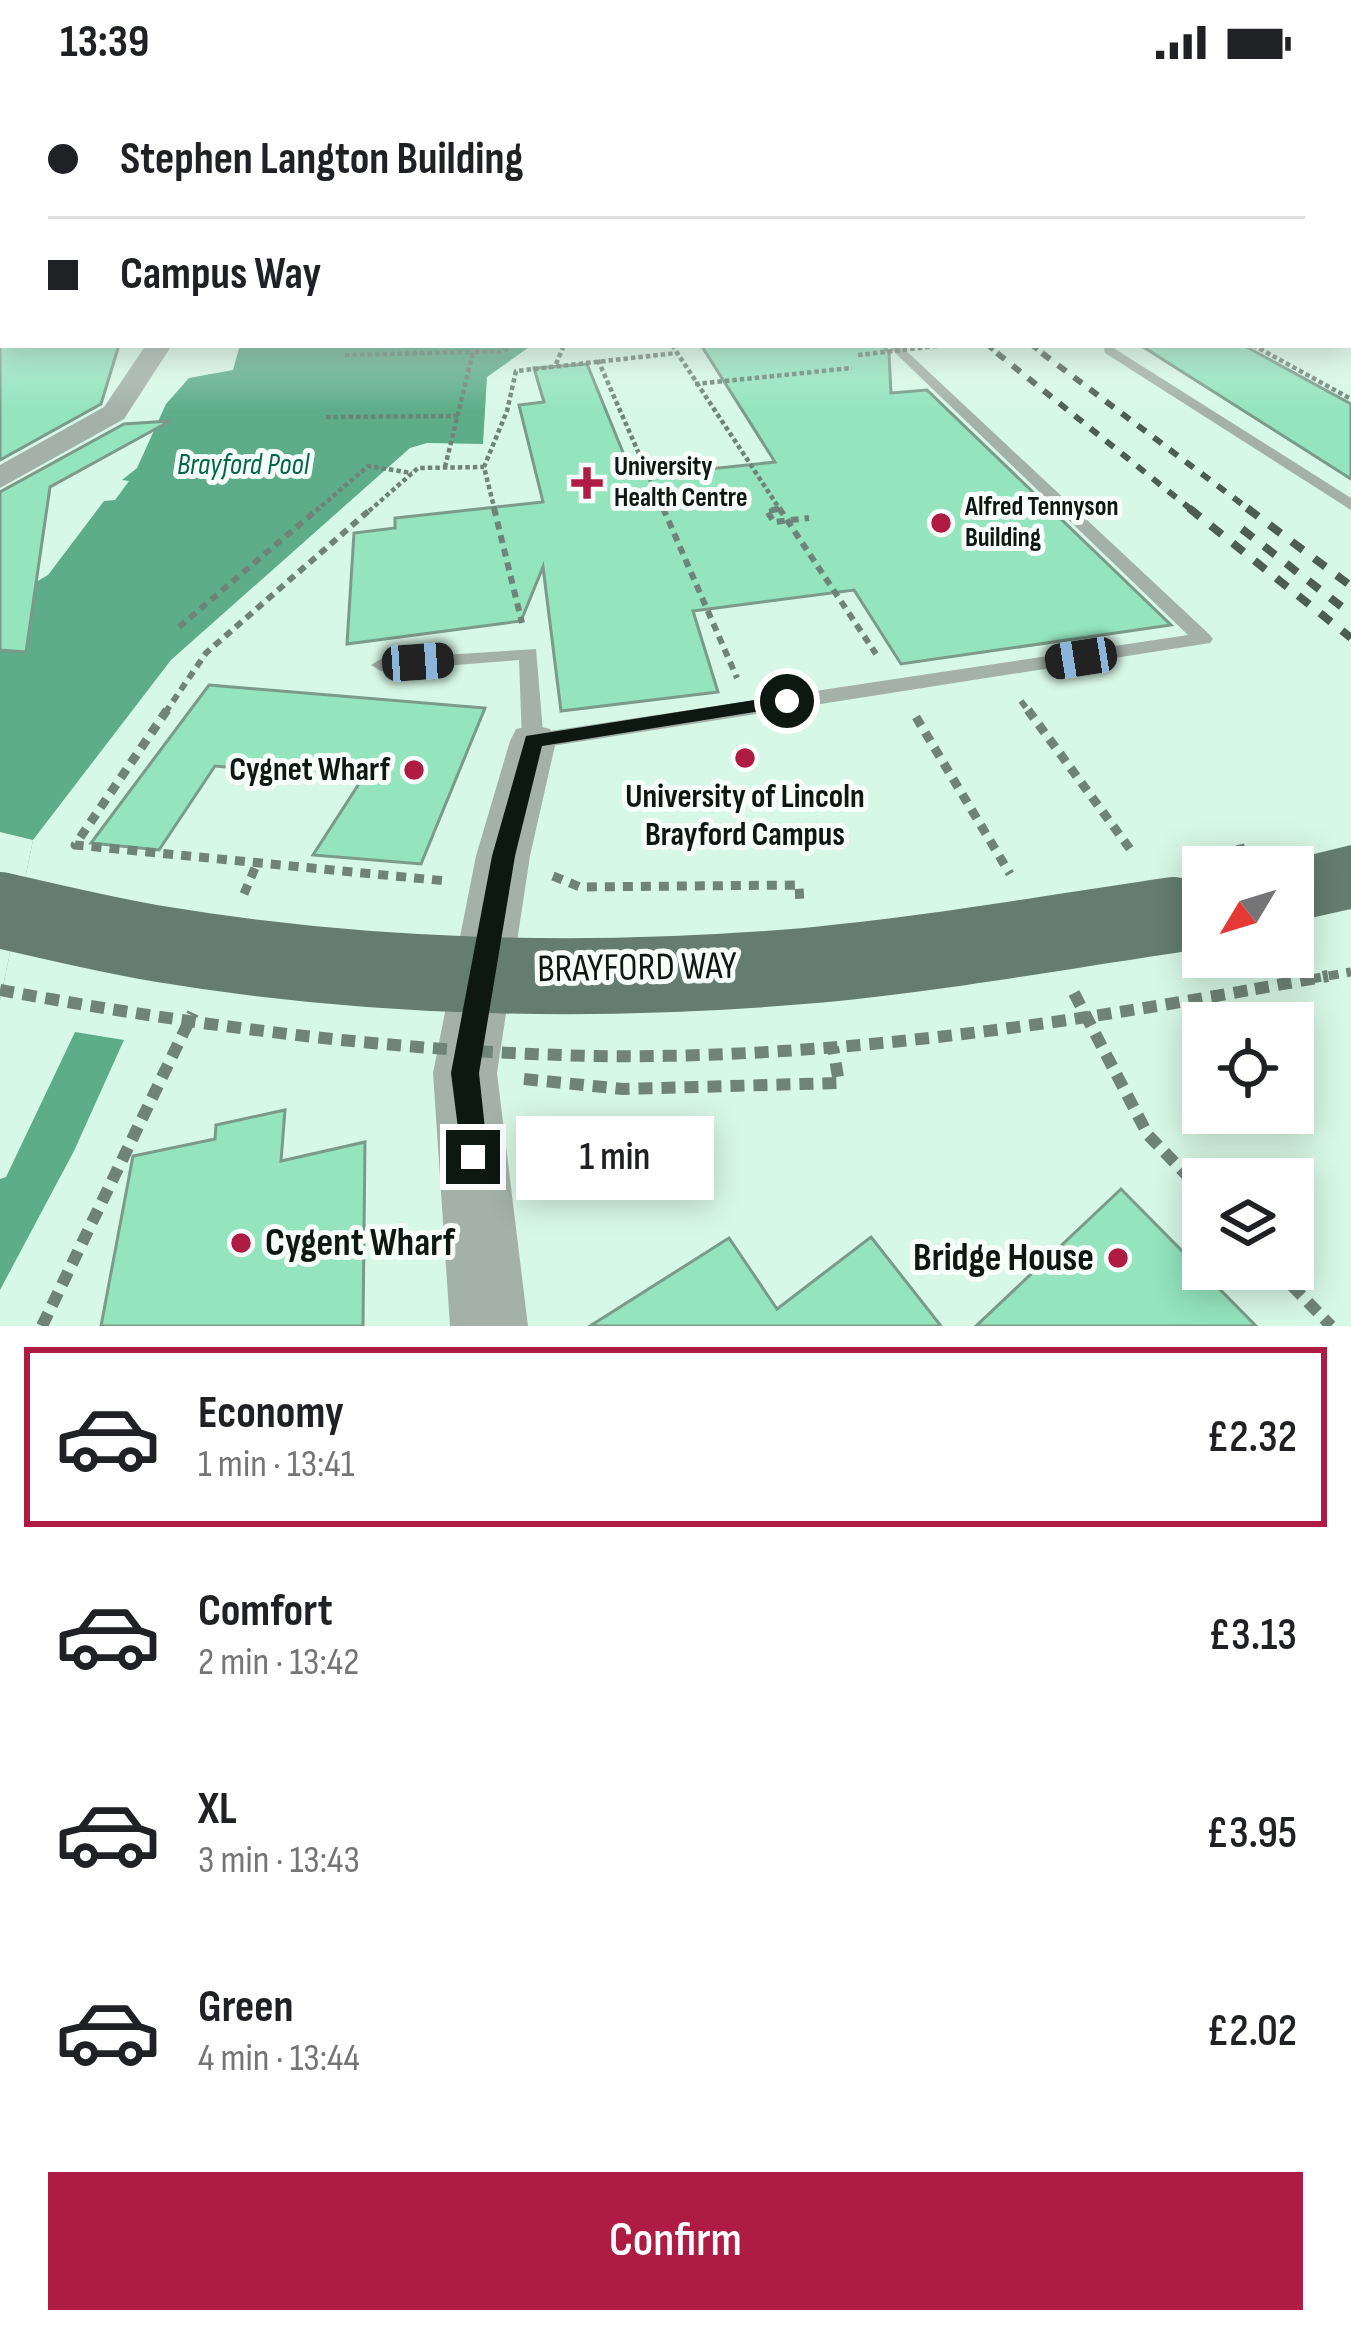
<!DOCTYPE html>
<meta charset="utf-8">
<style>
:root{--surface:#fff;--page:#f6f6f6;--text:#202124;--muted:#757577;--line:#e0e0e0;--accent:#af1c43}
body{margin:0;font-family:"Sofia Sans Condensed",sans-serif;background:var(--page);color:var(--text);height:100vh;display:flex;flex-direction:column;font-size:45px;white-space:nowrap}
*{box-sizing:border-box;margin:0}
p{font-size:39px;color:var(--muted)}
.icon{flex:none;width:66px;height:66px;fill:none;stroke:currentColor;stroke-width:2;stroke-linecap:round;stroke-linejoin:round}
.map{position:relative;height:1242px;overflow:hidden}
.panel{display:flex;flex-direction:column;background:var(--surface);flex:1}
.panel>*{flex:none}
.guide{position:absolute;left:0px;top:0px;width:1353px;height:264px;box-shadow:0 6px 30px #0003;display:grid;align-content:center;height:264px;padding:0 48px;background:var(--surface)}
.needle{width:78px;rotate:232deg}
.tools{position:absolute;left:1182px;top:762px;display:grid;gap:24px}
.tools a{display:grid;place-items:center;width:132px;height:132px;border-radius:0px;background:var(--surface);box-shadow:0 6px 30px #0003;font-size:60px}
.end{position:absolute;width:54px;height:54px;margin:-27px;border:15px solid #0d1812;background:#fff;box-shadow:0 0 0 6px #fff}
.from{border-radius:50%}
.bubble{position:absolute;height:84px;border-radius:0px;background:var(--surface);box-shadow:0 6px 30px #0003;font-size:39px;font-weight:600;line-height:84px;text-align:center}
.car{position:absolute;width:36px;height:72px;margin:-36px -18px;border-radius:15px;box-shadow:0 0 9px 3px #0007;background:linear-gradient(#222 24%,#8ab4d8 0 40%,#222 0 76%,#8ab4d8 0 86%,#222 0)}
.guide b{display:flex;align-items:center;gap:42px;height:114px;font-size:45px}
.guide b+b{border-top:3px solid var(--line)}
.guide i{width:30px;height:30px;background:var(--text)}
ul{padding:21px 0 0;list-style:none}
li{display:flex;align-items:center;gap:36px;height:180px;margin:0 24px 18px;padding:0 24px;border:6px solid transparent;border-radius:0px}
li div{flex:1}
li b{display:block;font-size:45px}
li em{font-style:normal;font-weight:600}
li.selected{border-color:var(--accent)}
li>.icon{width:108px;height:108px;stroke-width:1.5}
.primary-button{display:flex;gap:24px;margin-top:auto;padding:24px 48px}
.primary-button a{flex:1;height:138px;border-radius:0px;background:var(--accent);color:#fff;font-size:48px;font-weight:600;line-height:138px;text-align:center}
.status{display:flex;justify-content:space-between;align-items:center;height:84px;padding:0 60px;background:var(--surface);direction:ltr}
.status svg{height:33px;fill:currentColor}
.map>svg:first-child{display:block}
.water{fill:#5ead89}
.pier{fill:#d8f8e7}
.building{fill:#94e4be;stroke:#7c9a8a;stroke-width:3}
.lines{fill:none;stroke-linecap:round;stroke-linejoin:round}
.path-far3{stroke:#6f8478;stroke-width:4.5;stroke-dasharray:4.5 3;stroke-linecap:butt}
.path-far2{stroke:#6f8478;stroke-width:6;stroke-dasharray:8 6;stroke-linecap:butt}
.path-far1{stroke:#6f8478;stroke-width:9;stroke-dasharray:10 8;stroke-linecap:butt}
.path{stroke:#6f8478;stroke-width:12;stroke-dasharray:14 9;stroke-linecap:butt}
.lane{fill:#a3b1a9;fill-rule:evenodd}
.street{fill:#a3b1a9;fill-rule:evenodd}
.primary{fill:#647d70;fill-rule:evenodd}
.rail-far2{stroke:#4c5d54;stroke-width:4.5;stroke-dasharray:8 8;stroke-linecap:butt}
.rail-far1{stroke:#4c5d54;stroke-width:6;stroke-dasharray:10 10;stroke-linecap:butt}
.rail{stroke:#4c5d54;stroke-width:8;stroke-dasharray:14 14;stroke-linecap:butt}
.path-bridge-far1{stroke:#6f8478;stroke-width:4.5;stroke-dasharray:4.5 3;stroke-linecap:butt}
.path-bridge{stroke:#6f8478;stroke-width:12;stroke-dasharray:14 9;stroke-linecap:butt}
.primary-bridge{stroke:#647d70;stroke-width:76}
.route{fill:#0d1812}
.poi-dot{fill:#af1c43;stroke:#f7fefa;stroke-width:4.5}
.labels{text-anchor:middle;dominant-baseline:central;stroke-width:10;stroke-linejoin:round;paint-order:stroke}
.far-poi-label{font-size:27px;font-weight:bold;fill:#0d1812;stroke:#f7fefa;text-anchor:start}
.far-water-label{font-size:30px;font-style:italic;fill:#006847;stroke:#f7fefa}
.poi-label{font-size:33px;font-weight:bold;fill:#0d1812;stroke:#f7fefa;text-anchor:end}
.near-street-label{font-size:39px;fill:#0d1812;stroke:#f7fefa}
.near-poi-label{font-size:39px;font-weight:bold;fill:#0d1812;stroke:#f7fefa;text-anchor:start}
</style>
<div class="status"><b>13:39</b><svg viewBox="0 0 49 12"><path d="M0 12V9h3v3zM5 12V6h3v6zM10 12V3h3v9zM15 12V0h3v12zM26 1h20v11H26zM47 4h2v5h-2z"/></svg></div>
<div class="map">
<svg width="1351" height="1242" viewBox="0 0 1351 1242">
<rect width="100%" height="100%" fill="#d8f8e7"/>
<g class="water">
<polygon points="240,261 532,261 487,293 483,360 427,359 410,364 171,576 33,756 0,917 0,519 48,491 104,417 115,416 129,397 122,396 137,384 166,320 189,294 233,286"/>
<polygon points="75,948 124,956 74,1067 0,1206 0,1095 6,1093"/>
</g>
<polygon class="pier" points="0,748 33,756 0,917"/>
<g class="building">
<polygon points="0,261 119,261 101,320 0,376"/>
<polygon points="701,261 883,261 889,269 891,309 927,306 1171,541 901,580 854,506 693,527 718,608 561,627 543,483 521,537 347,560 354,449 395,444 395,434 543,418 519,321 544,318 534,284 587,280 633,393 775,378"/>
<polygon points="1140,261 1243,261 1351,320 1351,395"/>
<polygon points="170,337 50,403 26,568 0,566 0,408 124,340"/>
<polygon points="209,601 485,624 421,780 313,771 362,695 215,682 159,766 91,759"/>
<polygon points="285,1026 281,1077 365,1058 363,1242 101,1242 133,1072 215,1055 216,1041"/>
<polygon points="1121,1105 1256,1242 976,1242"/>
<polygon points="871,1153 941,1242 590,1242 729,1154 777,1225"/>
</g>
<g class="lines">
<g class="path-far3">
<polyline points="672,261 781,427"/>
<polyline points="1253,261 1351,315"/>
<polyline points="345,271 473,268"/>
<polyline points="598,276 664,427"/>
<polyline points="556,280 564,261"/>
<polyline points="695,300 852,284"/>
<polyline points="326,333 459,332"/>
<polyline points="445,383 473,268 502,268 513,261"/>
<polyline points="316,427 368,382 412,389"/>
<polyline points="369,427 418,384 484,383"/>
<polyline points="495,427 484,383 507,327 516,287 676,269"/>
<polyline points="769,427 779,425"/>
</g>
<g class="path-far2">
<polyline points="494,424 522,539"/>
<polyline points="663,424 737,594"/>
<polyline points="779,424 876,570"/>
<polyline points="779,425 767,427 774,438 809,434"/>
<polyline points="179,543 319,424"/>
<polyline points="1021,617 1030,629"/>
<polyline points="165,629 206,569 372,424"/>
</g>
<g class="path-far1">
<polyline points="167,626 75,761 446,797"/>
<polyline points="1028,626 1133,769"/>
<polyline points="916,633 1010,790"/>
<polyline points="1201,773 1245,764"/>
<polyline points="553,792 580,803 799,801 800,821"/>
<polyline points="244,810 257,779"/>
<polyline points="1311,895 1351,888"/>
</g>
<g class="path">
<polyline points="1255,905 1328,892"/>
<polyline points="1074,909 1148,1051 1203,1108"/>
<polyline points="524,995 623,1005 839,999 833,963"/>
<polyline points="1276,1185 1331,1242"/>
<polyline points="42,1242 193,929"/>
</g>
<g class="lane">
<rect x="0" y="162" width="3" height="6"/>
<polygon points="3,246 3,254 0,255 0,247"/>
<polygon points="887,261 900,261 1210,551 1213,555 1210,559 533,665 522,657 519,576 381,587 371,581 381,575 536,565 543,648 1188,551"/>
<polygon points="1103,261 1115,261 1115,265 1351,414 1351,426 1105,269"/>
</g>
<g class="street">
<polygon points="146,261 172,261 124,335 0,404 0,381 104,323"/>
<polygon points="533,641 550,645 556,657 530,772 497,989 528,1242 450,1242 433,989 476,772 510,657 516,645"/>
</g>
<polygon class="primary" points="1351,761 1351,825 1293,838 1293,783 1265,782"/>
<g class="rail-far2">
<polyline points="987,261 1001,272"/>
<polyline points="1031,261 1046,272"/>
</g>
<g class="rail-far1">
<polyline points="997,269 1193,427"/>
<polyline points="1042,269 1251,427"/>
</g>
<g class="rail">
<polyline points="1189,424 1351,554"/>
<polyline points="1247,424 1351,502"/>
<polyline points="1242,445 1351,530"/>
</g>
<polyline class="path-bridge-far1" points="858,271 946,261"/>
<path class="path-bridge" d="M 0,906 C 197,942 395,968 596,972 C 817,975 1038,944 1255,905"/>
<path class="primary-bridge" d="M 0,826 C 53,838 106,851 160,860 C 370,895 592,900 804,882 C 928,871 1050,849 1173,831"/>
</g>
<linearGradient id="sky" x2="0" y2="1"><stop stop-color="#71b1c2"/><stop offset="0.47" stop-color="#edfcf4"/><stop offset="1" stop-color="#edfcf4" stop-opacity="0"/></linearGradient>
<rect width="1351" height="327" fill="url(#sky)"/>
<polygon class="route" points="787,611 796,617 793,622 542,662 515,772 479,989 488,1073 484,1084 473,1088 463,1084 451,989 492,772 526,652"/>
<g class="poi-dot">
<path d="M581 381h12v12h12v12h-12v12h-12v-12h-12v-12h12z"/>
<circle cx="941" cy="439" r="12"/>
<circle cx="745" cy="674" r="12"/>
<circle cx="414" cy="686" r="12"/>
<circle cx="241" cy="1159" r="12"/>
<circle cx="1118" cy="1174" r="12"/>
</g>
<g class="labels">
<g class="far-poi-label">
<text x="614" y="383">University<tspan x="614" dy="31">Health Centre</tspan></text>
<text x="965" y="423">Alfred Tennyson<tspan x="965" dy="31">Building</tspan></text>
</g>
<g class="far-water-label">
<text x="243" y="381">Brayford Pool</text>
</g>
<g class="poi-label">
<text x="390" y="686">Cygnet Wharf</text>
<text x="745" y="713" text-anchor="middle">University of Lincoln<tspan x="745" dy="38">Brayford Campus</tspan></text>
</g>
<g class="near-street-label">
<text transform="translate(637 884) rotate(-1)">BRAYFORD WAY</text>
</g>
<g class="near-poi-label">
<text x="265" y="1159">Cygent Wharf</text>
<text x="1094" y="1174" text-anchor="end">Bridge House</text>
</g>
</g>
</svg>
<div class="tools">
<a><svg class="needle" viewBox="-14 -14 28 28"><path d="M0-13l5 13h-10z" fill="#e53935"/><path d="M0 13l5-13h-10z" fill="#757577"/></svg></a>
<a><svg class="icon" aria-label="locate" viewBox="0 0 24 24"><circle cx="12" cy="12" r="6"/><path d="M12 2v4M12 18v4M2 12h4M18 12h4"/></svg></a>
<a><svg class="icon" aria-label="layers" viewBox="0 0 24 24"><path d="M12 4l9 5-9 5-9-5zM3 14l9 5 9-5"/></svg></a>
</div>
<i class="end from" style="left:787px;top:617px"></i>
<i class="end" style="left:473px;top:1073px"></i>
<div class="bubble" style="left:516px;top:1032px;width:198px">1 min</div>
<i class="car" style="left:1081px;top:574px;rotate:261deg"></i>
<i class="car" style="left:418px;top:578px;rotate:86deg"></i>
<div class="guide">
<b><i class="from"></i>Stephen Langton Building</b>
<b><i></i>Campus Way</b>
</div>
</div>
<section class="panel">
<ul>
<li class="selected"><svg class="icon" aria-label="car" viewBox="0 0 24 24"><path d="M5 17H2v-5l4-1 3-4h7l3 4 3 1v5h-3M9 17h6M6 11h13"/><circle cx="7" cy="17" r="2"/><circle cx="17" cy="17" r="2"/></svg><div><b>Economy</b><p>1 min · 13:41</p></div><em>£2.32</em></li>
<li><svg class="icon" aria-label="car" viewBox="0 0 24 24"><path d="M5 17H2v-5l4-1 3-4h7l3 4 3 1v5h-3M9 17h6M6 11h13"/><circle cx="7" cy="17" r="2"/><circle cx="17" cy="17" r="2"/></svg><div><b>Comfort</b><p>2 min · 13:42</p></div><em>£3.13</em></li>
<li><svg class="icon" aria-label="car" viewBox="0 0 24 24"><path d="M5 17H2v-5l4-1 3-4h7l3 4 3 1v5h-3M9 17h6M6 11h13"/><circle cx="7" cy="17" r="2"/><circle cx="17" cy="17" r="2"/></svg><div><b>XL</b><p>3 min · 13:43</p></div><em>£3.95</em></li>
<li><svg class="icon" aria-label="car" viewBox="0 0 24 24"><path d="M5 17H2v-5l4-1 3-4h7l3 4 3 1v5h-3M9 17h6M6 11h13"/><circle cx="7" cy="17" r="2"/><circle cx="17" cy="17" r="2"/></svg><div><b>Green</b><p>4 min · 13:44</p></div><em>£2.02</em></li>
</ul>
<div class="primary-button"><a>Confirm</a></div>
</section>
